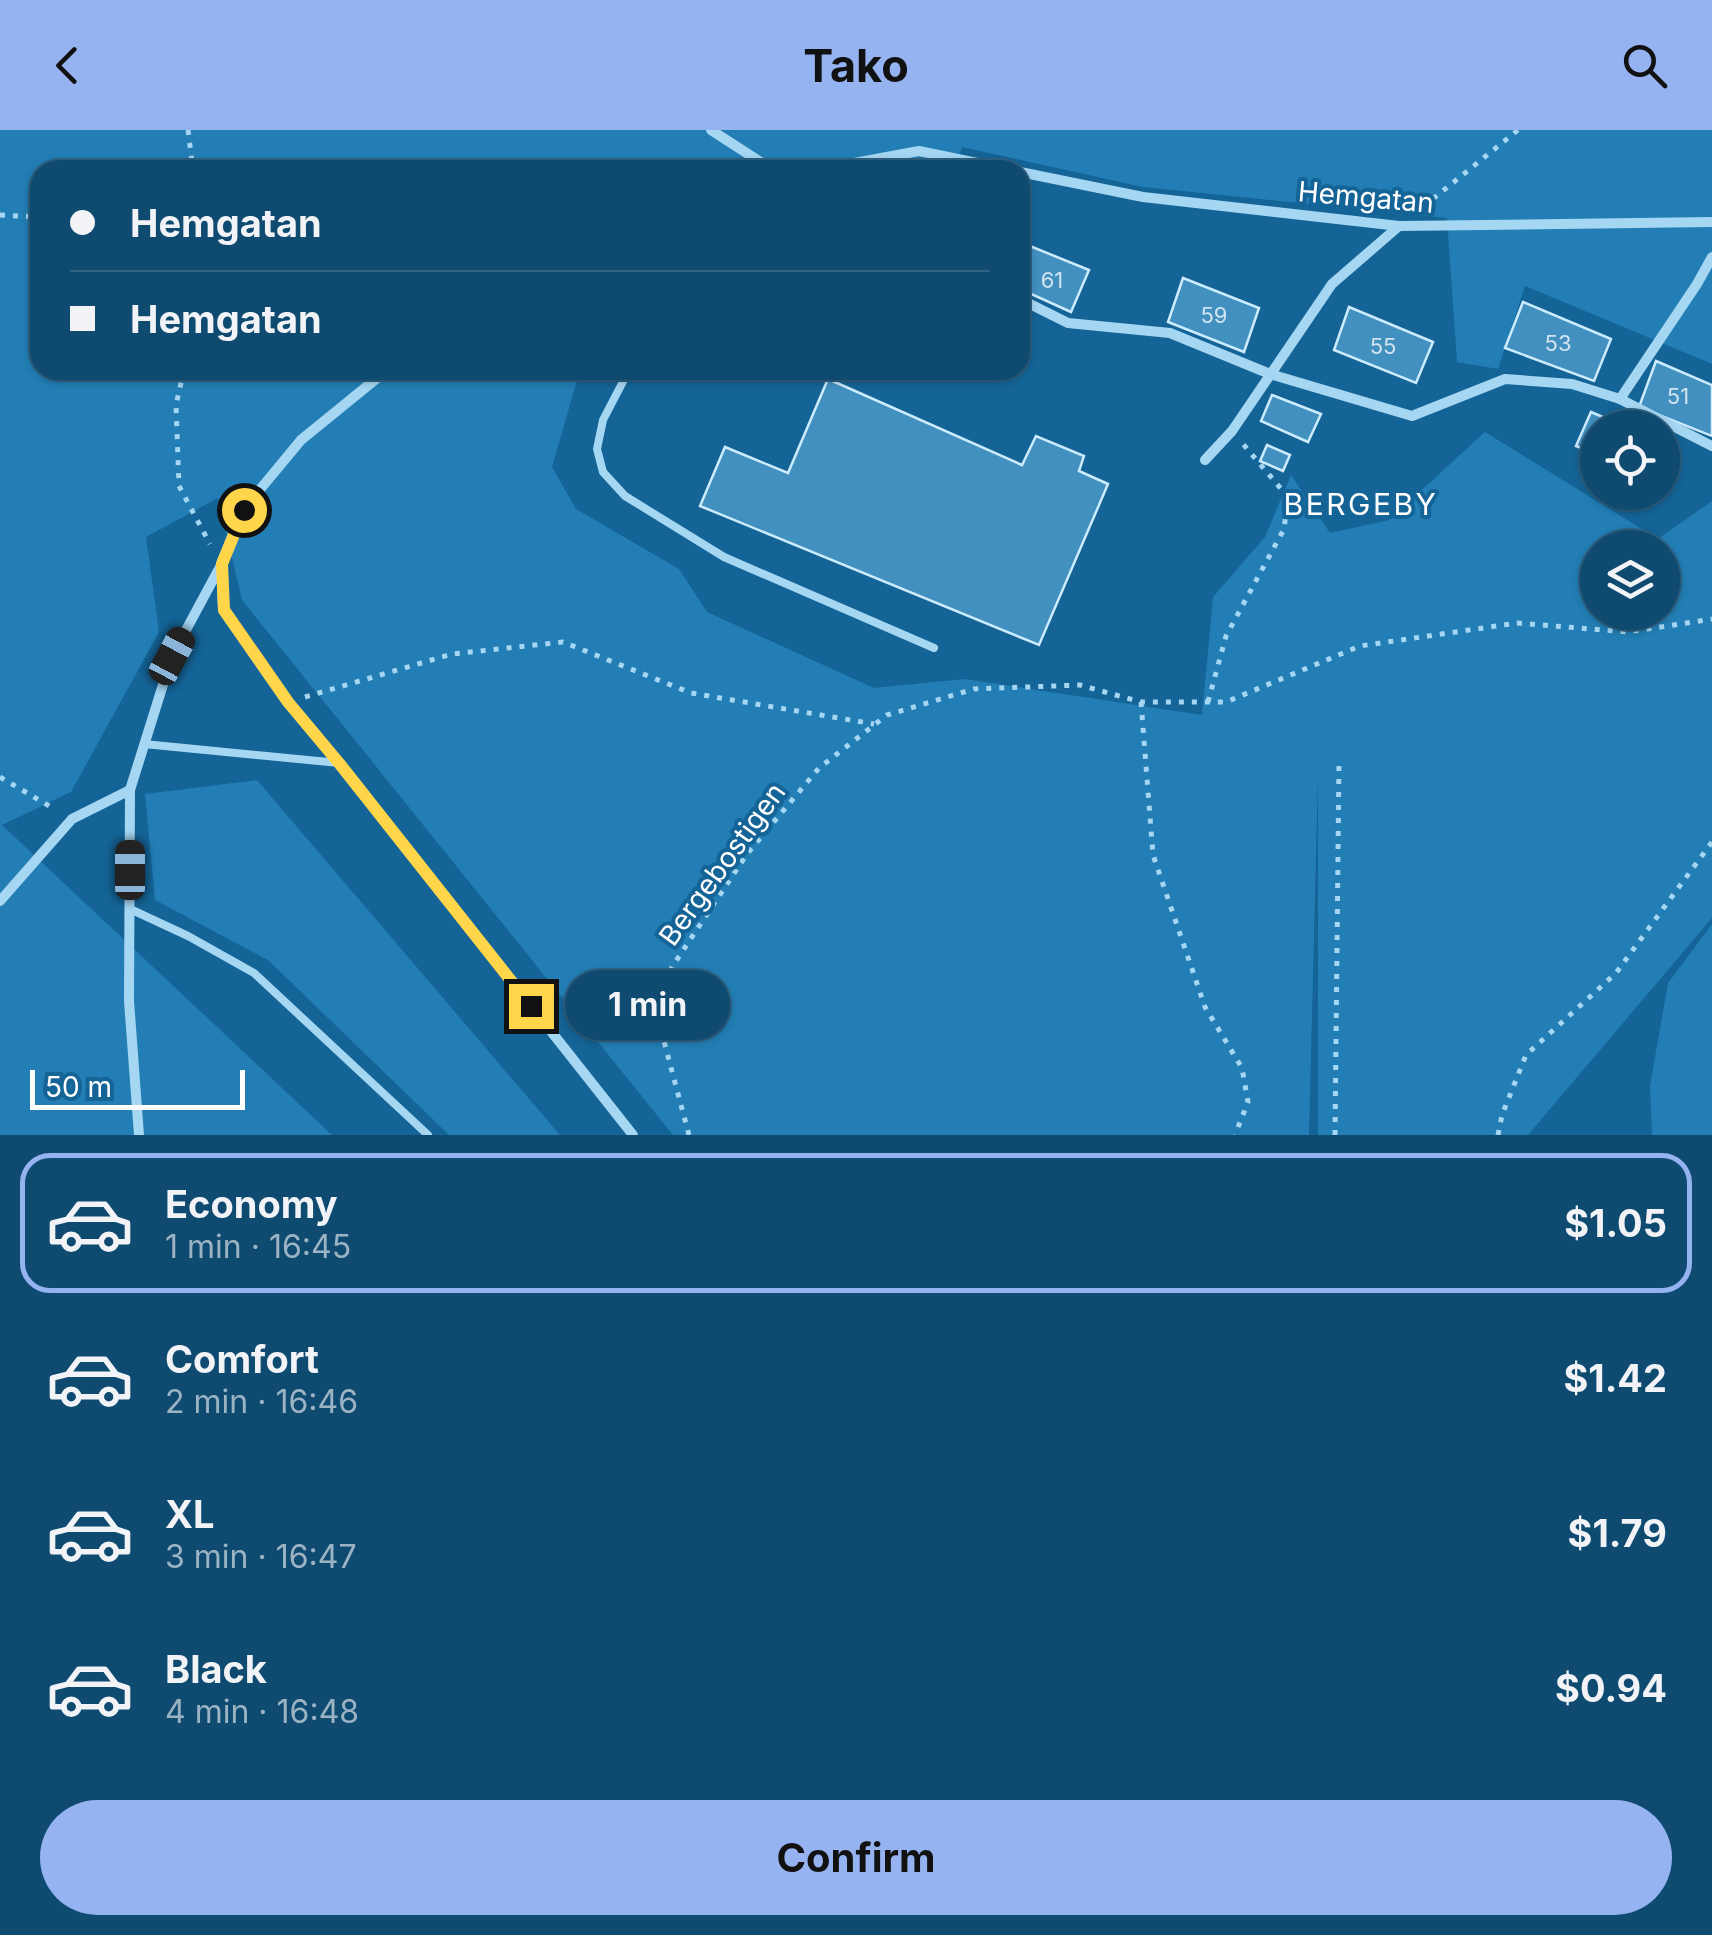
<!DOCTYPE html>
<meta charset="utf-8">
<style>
:root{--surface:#0f4b71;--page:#1d5579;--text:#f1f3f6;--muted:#9bb3c3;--line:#2f6384;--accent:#95b2f1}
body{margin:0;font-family:Inter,sans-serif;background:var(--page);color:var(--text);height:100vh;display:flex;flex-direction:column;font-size:38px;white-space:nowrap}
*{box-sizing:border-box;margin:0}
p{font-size:32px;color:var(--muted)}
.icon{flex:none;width:55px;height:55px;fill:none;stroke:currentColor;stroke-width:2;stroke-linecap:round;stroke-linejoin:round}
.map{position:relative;height:1005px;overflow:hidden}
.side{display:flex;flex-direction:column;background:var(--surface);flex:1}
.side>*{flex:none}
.guide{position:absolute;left:30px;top:30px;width:1000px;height:220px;border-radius:30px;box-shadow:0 2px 8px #0004,0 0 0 2px var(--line);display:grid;align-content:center;height:220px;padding:0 40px;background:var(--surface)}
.tools{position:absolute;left:1580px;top:280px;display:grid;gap:20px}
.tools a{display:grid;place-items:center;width:100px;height:100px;border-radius:50%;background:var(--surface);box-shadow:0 2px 8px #0004,0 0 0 2px var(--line);font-size:50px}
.scale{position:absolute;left:30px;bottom:25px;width:215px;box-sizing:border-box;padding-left:10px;border:5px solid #fff;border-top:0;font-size:28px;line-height:35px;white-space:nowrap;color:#fff;-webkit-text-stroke:8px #146497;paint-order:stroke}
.end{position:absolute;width:45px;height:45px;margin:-22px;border:12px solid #ffd54a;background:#111;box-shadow:0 0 0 5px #111}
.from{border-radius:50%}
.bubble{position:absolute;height:70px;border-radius:35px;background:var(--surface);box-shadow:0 2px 8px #0004,0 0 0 2px var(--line);font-size:32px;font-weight:700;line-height:70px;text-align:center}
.car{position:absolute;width:30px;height:60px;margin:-30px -15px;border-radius:12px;box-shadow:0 0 8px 2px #0007;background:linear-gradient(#222 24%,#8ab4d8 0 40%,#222 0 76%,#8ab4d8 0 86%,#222 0)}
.guide b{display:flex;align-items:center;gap:35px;height:95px;font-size:38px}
.guide b+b{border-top:2px solid var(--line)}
.guide i{width:25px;height:25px;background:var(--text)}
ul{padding:18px 0 0;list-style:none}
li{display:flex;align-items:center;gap:30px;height:140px;margin:0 20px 15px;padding:0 20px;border:5px solid transparent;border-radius:30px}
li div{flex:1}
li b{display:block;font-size:38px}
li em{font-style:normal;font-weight:700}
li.active{border-color:var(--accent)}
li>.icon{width:90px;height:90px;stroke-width:1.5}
.action{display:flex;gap:20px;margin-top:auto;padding:20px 40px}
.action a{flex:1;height:115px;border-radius:60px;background:var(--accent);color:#111;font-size:40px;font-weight:700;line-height:115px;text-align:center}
header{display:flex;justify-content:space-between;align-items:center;height:130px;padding:0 40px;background:var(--accent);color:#111;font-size:45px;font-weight:700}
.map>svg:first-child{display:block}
.green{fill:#227eb4;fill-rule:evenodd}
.building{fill:#4190c0;stroke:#ccebfd;stroke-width:2.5}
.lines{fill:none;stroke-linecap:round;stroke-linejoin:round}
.path{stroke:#a5d6f2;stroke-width:5;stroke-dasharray:5 8;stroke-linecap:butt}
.lane{stroke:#a5d6f2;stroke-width:8}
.street{stroke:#a5d6f2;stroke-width:10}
.route{stroke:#ffd54a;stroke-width:12}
.labels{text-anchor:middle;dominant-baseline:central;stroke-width:8;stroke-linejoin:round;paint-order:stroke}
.number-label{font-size:22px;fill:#d0e3ef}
.street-label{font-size:28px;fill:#fff;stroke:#146497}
.neighbourhood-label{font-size:30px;letter-spacing:2.5px;fill:#fff;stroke:#146497}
</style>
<header><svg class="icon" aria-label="back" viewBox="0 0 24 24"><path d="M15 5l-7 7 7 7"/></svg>Tako<svg class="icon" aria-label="search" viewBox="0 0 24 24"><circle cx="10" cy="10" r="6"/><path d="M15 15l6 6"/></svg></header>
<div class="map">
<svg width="1712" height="1005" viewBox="0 0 1712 1005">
<rect width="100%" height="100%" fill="#146497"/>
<g class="green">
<path d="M 0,0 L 1712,0 L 1712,234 L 1525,156 L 1498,239 L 1457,232 L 1447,88 L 1143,57 L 962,17 L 954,40 L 40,40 L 40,240 L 580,240 L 552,337 L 576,379 L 679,439 L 707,482 L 874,558 L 965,549 L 1202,585 L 1213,467 L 1265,407 L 1291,345 L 1330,403 L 1389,390 L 1485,302 L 1658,409 L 1712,371 L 1712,788 L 1528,1005 L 1318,1005 L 1318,647 L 1309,1005 L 673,1005 L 242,470 L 218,368 L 146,407 L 159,502 L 71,662 L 2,695 L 332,1005 L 0,1005 ZM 1598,418 L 1662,418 L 1662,482 L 1598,482 Z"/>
<polygon points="257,650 560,1005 449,1005 268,830 155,770 145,664"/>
<polygon points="1712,794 1712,1005 1652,1005 1650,956 1668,853"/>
</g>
<g class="building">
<polygon points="1020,112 1089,140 1071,182 1020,159"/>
<polygon points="1183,148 1259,178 1244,222 1168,192"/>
<polygon points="1523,172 1611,209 1594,251 1505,218"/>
<polygon points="1349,177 1433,212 1416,253 1334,220"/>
<polygon points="1656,231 1712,255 1712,306 1639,277"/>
<polygon points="828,249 1022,335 1036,306 1084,326 1079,341 1108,354 1039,515 700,376 725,317 788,343"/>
<polygon points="1272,265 1321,284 1308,312 1261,291"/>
<polygon points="1591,282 1629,298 1598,298 1598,325 1576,316"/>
<polygon points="1267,315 1290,325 1283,341 1260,331"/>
</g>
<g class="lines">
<g class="path">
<polyline points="188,0 193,40"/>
<polyline points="1423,77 1518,0"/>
<polyline points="0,85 40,87"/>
<polyline points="184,240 176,275 179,356 210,414"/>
<polyline points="305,567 452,524 563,512 691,563 874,594"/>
<polyline points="1141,572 1153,725 1205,877 1242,938 1248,972 1235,1005"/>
<polyline points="1208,572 1226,506 1284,399 1288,367 1243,314"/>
<polyline points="0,647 56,680"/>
<polyline points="689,1005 658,889 672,837 747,724 819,638 887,585 974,559 1080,555 1141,572 1226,572 1360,516 1517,493 1628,502 1712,489"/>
<polyline points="1335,1005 1339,630"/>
<polyline points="1498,1005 1502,985 1526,925 1616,843 1712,712"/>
</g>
<g class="lane">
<polyline points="629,240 603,290 597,319 603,342 625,366 724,427 934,518"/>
<polyline points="144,614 339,633"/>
<polyline points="130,779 188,806 254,843 428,1005"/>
</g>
<g class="street">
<polyline points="711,0 773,40"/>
<polyline points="817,40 919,21 1011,40"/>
<polyline points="1020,42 1143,67 1399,96 1712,92"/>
<polyline points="1020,169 1068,193 1170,203 1270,244 1412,286 1505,249 1572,254 1620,269 1712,316"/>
<polyline points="387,240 301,310 243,380 221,434 223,480 288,573 339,633 633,1005"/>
<polyline points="1620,269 1697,154 1712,127"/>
<polyline points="1205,330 1232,301 1332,154 1399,96"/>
<polyline points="0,771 72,689 130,660"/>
<polyline points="139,1005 129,871 130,660 172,526 221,435"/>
</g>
</g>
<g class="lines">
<polyline class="route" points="244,380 222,434 224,480 288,572 339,633 531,876"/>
</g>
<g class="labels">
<g class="number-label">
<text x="1052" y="150">61</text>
<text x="1214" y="185">59</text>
<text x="1558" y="213">53</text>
<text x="1383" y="216">55</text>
<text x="1678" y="266">51</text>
</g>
<g class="street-label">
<text transform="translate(1366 67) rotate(5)">Hemgatan</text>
<text transform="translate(722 734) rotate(-54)">Bergebostigen</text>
</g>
<g class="neighbourhood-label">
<text x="1361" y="374">BERGEBY</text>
</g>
</g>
</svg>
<div class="tools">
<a><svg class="icon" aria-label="locate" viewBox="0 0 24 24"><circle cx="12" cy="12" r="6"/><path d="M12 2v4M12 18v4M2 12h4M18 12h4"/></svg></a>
<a><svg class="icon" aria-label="layers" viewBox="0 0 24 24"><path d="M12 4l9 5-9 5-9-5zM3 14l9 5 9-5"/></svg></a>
</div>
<div class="scale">50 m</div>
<i class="end from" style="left:244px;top:380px"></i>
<i class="end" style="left:531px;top:876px"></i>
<div class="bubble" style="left:565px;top:840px;width:165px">1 min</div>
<i class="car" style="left:172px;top:526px;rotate:28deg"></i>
<i class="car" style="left:130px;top:740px;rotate:0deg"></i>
<div class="guide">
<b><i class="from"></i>Hemgatan</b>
<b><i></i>Hemgatan</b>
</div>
</div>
<section class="side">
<ul>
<li class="active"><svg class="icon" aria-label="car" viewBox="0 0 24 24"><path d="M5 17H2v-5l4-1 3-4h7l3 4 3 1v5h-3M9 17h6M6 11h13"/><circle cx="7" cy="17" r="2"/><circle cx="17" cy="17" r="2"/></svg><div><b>Economy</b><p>1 min · 16:45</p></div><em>$1.05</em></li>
<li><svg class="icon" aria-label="car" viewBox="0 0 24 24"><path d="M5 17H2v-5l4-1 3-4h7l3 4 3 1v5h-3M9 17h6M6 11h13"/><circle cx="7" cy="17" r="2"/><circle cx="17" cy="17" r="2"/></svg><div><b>Comfort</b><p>2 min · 16:46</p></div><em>$1.42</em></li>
<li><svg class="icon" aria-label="car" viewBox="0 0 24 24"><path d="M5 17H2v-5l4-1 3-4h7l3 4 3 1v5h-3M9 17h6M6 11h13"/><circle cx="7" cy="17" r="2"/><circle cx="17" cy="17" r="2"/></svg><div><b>XL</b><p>3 min · 16:47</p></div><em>$1.79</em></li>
<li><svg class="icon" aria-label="car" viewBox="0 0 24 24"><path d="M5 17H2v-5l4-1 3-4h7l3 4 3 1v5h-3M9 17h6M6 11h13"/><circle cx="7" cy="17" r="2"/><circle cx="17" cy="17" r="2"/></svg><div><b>Black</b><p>4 min · 16:48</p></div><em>$0.94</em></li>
</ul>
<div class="action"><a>Confirm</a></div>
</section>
